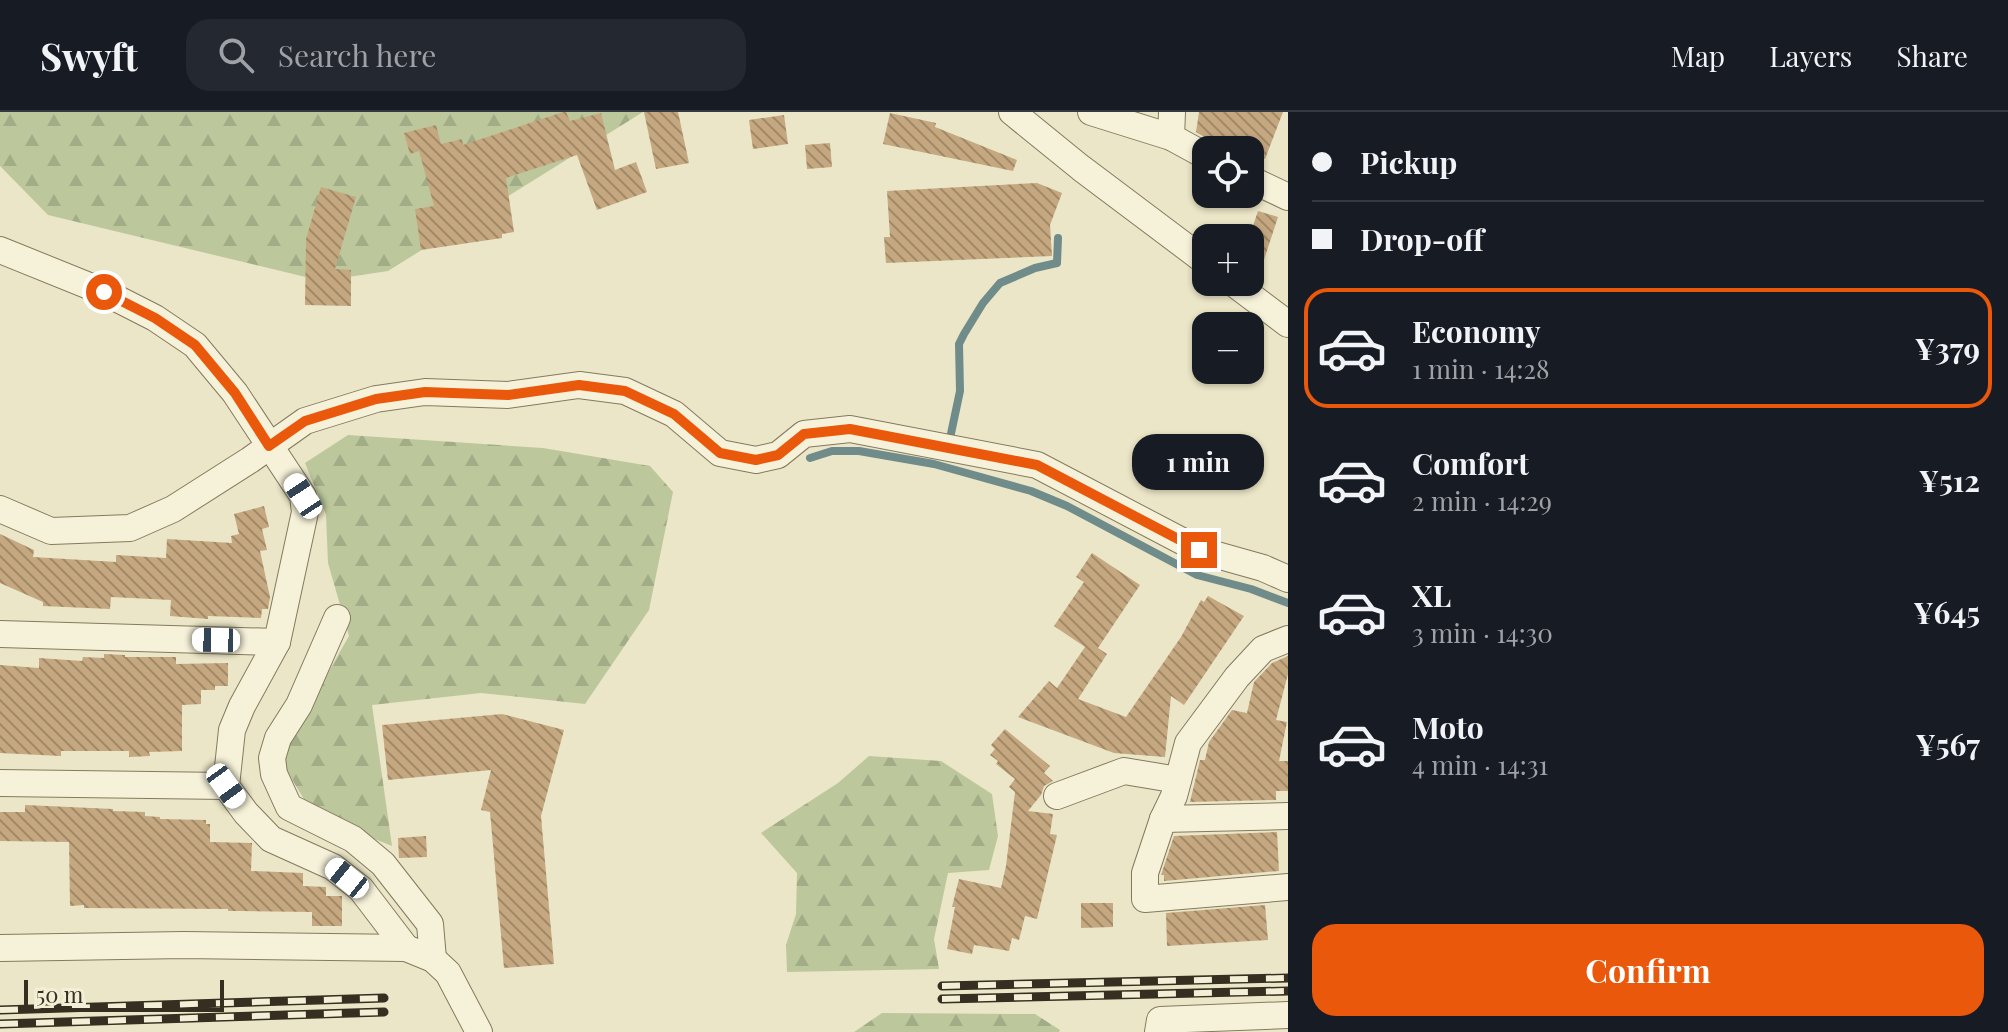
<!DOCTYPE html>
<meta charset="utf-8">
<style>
:root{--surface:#171b24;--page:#242831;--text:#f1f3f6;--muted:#9ea1a6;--line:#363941;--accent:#ea580c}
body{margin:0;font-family:"Playfair Display",serif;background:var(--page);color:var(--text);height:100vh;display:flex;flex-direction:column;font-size:30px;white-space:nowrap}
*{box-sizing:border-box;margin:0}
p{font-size:26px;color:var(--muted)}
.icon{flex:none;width:44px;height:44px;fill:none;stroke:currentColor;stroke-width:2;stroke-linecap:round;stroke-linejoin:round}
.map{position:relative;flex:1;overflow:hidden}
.drawer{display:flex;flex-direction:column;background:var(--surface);width:720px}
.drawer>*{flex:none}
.top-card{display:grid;align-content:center;height:176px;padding:0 24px;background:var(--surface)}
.controls{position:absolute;left:1192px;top:24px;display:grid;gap:16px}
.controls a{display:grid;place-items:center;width:72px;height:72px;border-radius:16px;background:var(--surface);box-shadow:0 2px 6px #0004;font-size:40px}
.scale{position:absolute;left:24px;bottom:20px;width:200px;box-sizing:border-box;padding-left:8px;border:4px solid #362e20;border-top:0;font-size:22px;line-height:28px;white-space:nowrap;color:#362e20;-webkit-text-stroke:6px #f3efd6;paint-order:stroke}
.end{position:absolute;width:36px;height:36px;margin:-18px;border:10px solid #ea580c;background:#fff;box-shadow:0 0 0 4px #fff}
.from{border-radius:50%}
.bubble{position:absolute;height:56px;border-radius:24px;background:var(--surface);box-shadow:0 2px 6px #0004;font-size:26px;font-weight:700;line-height:56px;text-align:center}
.car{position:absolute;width:24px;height:48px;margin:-24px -12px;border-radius:10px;box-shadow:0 0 6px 2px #0007;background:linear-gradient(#fff 24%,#345 0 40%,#fff 0 76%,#345 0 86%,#fff 0)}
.top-card b{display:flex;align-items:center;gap:28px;height:76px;font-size:30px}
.top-card b+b{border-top:2px solid var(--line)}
.top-card i{width:20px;height:20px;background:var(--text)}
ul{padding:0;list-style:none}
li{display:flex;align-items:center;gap:24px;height:120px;margin:0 16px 12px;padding:0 8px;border:4px solid transparent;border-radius:24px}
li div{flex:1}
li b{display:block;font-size:30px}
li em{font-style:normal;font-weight:700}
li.active{border-color:var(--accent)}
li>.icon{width:72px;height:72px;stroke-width:1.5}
.action{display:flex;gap:16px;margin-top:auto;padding:16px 24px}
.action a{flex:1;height:92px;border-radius:24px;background:var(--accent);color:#fff;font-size:32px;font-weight:700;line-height:92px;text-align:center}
header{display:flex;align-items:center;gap:48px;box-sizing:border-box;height:112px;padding:0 40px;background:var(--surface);border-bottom:2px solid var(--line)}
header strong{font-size:38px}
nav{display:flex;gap:44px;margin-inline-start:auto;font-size:28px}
.search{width:560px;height:72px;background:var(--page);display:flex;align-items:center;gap:20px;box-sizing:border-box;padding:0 28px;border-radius:24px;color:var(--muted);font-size:30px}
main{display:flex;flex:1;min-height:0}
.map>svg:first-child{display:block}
.forest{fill:url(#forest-firs)}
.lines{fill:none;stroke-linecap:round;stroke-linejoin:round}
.stream{stroke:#6f8c8a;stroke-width:8}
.building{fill:url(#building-back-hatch)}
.minor-casing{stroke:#85795e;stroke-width:28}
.minor{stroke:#f6f2da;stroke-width:26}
.rail-casing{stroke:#362e20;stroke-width:9}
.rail{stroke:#f3efd6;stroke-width:6;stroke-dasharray:18;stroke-linecap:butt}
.route{stroke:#ea580c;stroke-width:10}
</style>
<header>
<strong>Swyft</strong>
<div class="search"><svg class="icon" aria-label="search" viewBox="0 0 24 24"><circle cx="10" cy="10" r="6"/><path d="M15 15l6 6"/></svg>Search here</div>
<nav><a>Map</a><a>Layers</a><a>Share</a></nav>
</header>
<main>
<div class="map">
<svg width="1288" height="920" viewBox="0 0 1288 920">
<defs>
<pattern id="forest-firs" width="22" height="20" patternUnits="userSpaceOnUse" patternTransform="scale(2)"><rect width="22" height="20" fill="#bcc89c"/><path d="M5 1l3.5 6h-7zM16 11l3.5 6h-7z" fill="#a2ac86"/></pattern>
<pattern id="building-back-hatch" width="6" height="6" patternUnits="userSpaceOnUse" patternTransform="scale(2)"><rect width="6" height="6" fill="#c5a880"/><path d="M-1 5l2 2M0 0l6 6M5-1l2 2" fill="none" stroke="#a18968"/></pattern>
</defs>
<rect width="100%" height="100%" fill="#ebe6c7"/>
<g class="forest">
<polygon points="0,0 643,0 388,159 322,169 48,103 0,54"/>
<polygon points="348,323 543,336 650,354 673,380 649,498 585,592 481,581 372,593 392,734 313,702 279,646 349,524 328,451 326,403 305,351"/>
<polygon points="869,644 941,649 992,682 998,724 989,758 948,761 934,827 939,857 787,860 786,833 796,802 797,761 761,721 838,671"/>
<polygon points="882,901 1035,902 1060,918 1059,920 854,920"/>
</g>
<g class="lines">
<g class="stream">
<polyline points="949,331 960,279 959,232 964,222 983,191 1000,171 1035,156 1057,151 1058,126"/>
<polyline points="810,346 832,339 859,339 934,352 1031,379 1067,394 1197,463 1251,477 1288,491"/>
</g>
</g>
<g class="building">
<polygon points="563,0 566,0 570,9 601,1 615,58 636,50 647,80 597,98 577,43 506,66 514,120 502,122 502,126 421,138 415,97 434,94 419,39 410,42 404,21 436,13 441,32 462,27 463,33"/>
<polygon points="644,0 678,0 689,51 656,57"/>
<polygon points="1199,0 1283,0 1265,47 1250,41 1250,38 1242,38 1227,32 1213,30 1196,20"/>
<polygon points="890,1 936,11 935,15 1017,48 1013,59 883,32"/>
<polygon points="784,3 788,32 753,37 749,8"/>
<polygon points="830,31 832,55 807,57 805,33"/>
<polygon points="1037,71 1062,81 1050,113 1052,144 886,151 884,125 890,125 887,79"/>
<polygon points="321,75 356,85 335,157 351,158 351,194 305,193 306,127"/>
<polygon points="1258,99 1278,105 1257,169 1250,164 1250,123"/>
<polygon points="264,394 269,415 262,417 267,438 260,439 270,485 268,497 262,497 261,506 208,504 208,507 170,504 171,488 111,485 110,497 43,494 43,490 0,471 0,422 34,438 33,445 116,450 116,443 166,446 167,427 232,431 231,424 239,422 234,402"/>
<polygon points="1092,441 1140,473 1098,536 1107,542 1078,587 1126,605 1181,525 1201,488 1204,490 1208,484 1244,504 1184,593 1171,584 1165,645 1114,641 1018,605 1049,569 1057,576 1085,535 1054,514 1084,470 1076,465"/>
<polygon points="104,542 125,543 125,545 176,545 176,552 228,551 228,574 215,574 215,578 201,578 201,592 182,593 182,639 149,640 150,644 129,645 129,639 61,639 61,644 0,641 0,553 39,556 39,546 82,549 83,545 104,546"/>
<polygon points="1288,544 1288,562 1276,608 1287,610 1279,649 1288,649 1288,679 1276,679 1276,688 1190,690 1200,648 1205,648 1209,630 1232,598 1247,601 1254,570 1272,551"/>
<polygon points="502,602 564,618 541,704 554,852 504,856 490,700 481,698 491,658 388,668 382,613"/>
<polygon points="1005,617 1050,654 1044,661 1053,669 1044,674 1041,683 1028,699 1053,702 1050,722 1057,723 1037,807 1025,804 1019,828 1012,826 1009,839 974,833 972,842 947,837 955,795 952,795 959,767 1001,776 1006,754 1015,680 1009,675 1015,667 996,652 998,649 990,643 995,637 991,633"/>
<polygon points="25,693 113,697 113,699 145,700 145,704 160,705 160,707 206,708 206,712 210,712 210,730 252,731 251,759 303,761 303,774 326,775 326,784 342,784 342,814 312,814 312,800 240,799 228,799 228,797 84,796 84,793 70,794 69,730 0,729 0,700 25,700"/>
<polygon points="1277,720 1279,759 1164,769 1164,763 1161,763 1174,724"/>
<polygon points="426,724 427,745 399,746 398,726"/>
<polygon points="1081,791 1113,791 1113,815 1081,816"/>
<polygon points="1265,793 1268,828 1167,834 1166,801"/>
</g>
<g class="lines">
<defs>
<g id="minor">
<polyline points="1012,0 1081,56 1206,150"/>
<polyline points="1091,0 1171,25 1206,44"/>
<polyline points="1171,25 1172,0"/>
<polyline points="1250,67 1288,85"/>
<polyline points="0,138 104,180 155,206 195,233 235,281 303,384 305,400 277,530 242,594 232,618 226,674 246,701 271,727 333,755 361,777 406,836"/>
<polyline points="1232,170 1288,212"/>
<polyline points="0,397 51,419 130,416 173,397 250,348 305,309 376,287 425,280 508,283 579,273 625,279 674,302 720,341 756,348 778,343 804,322 850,317 1037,353 1199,438 1263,456 1288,467"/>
<polyline points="337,506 299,593 278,626 272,646 274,662 289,695 353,727 383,752 430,812 433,847"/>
<polyline points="0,522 277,530"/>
<polyline points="1288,527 1263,537 1237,565 1188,631 1174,684 1163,707 1145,761 1145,787 1288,775"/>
<polyline points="0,671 226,674"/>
<polyline points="1057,684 1124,659 1178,668"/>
<polyline points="1163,707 1288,704"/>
<polyline points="0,836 184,833 406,836 433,847 448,861 479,920"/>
<polyline points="1158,920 1160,908 1288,903"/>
</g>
</defs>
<use href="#minor" class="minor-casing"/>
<use href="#minor" class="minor"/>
<defs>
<g id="rail">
<polyline points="942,874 1288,866"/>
<polyline points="942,887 1288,879"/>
<polyline points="0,898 384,886"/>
<polyline points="0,912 384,900"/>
</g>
</defs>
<use href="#rail" class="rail-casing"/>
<use href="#rail" class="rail"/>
</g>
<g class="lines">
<polyline class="route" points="104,180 155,206 195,233 235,281 269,334 305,309 376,287 425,280 508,283 579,273 625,279 674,302 720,341 756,348 778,343 804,322 850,317 1037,353 1199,438"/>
</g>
</svg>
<div class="controls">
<a><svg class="icon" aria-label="locate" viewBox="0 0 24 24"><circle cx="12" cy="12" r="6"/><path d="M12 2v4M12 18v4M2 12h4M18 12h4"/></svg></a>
<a>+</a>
<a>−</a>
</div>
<div class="scale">50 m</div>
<i class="end from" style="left:104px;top:180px"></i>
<i class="end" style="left:1199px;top:438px"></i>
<div class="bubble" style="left:1132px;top:322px;width:132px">1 min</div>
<i class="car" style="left:303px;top:384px;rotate:327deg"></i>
<i class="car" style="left:216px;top:528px;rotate:271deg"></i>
<i class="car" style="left:226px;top:674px;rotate:144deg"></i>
<i class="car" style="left:347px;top:766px;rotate:309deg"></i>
</div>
<section class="drawer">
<div class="top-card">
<b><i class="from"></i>Pickup</b>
<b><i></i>Drop-off</b>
</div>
<ul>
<li class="active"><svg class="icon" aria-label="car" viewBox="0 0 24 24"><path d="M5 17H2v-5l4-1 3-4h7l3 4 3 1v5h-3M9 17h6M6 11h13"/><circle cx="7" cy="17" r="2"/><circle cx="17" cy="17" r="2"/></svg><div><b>Economy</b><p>1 min · 14:28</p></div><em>¥379</em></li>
<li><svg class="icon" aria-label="car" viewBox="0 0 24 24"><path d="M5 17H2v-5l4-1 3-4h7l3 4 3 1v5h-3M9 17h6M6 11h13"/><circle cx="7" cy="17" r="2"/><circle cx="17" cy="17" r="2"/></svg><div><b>Comfort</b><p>2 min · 14:29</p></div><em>¥512</em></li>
<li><svg class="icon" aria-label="car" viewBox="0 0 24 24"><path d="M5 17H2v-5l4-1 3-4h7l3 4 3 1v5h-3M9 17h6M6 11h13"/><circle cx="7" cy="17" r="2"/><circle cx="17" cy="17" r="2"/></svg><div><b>XL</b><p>3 min · 14:30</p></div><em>¥645</em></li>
<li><svg class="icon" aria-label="car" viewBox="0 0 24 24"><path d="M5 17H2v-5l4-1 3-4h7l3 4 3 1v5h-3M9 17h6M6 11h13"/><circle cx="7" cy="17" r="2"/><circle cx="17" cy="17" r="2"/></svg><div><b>Moto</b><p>4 min · 14:31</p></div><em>¥567</em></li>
</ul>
<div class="action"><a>Confirm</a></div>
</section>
</main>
